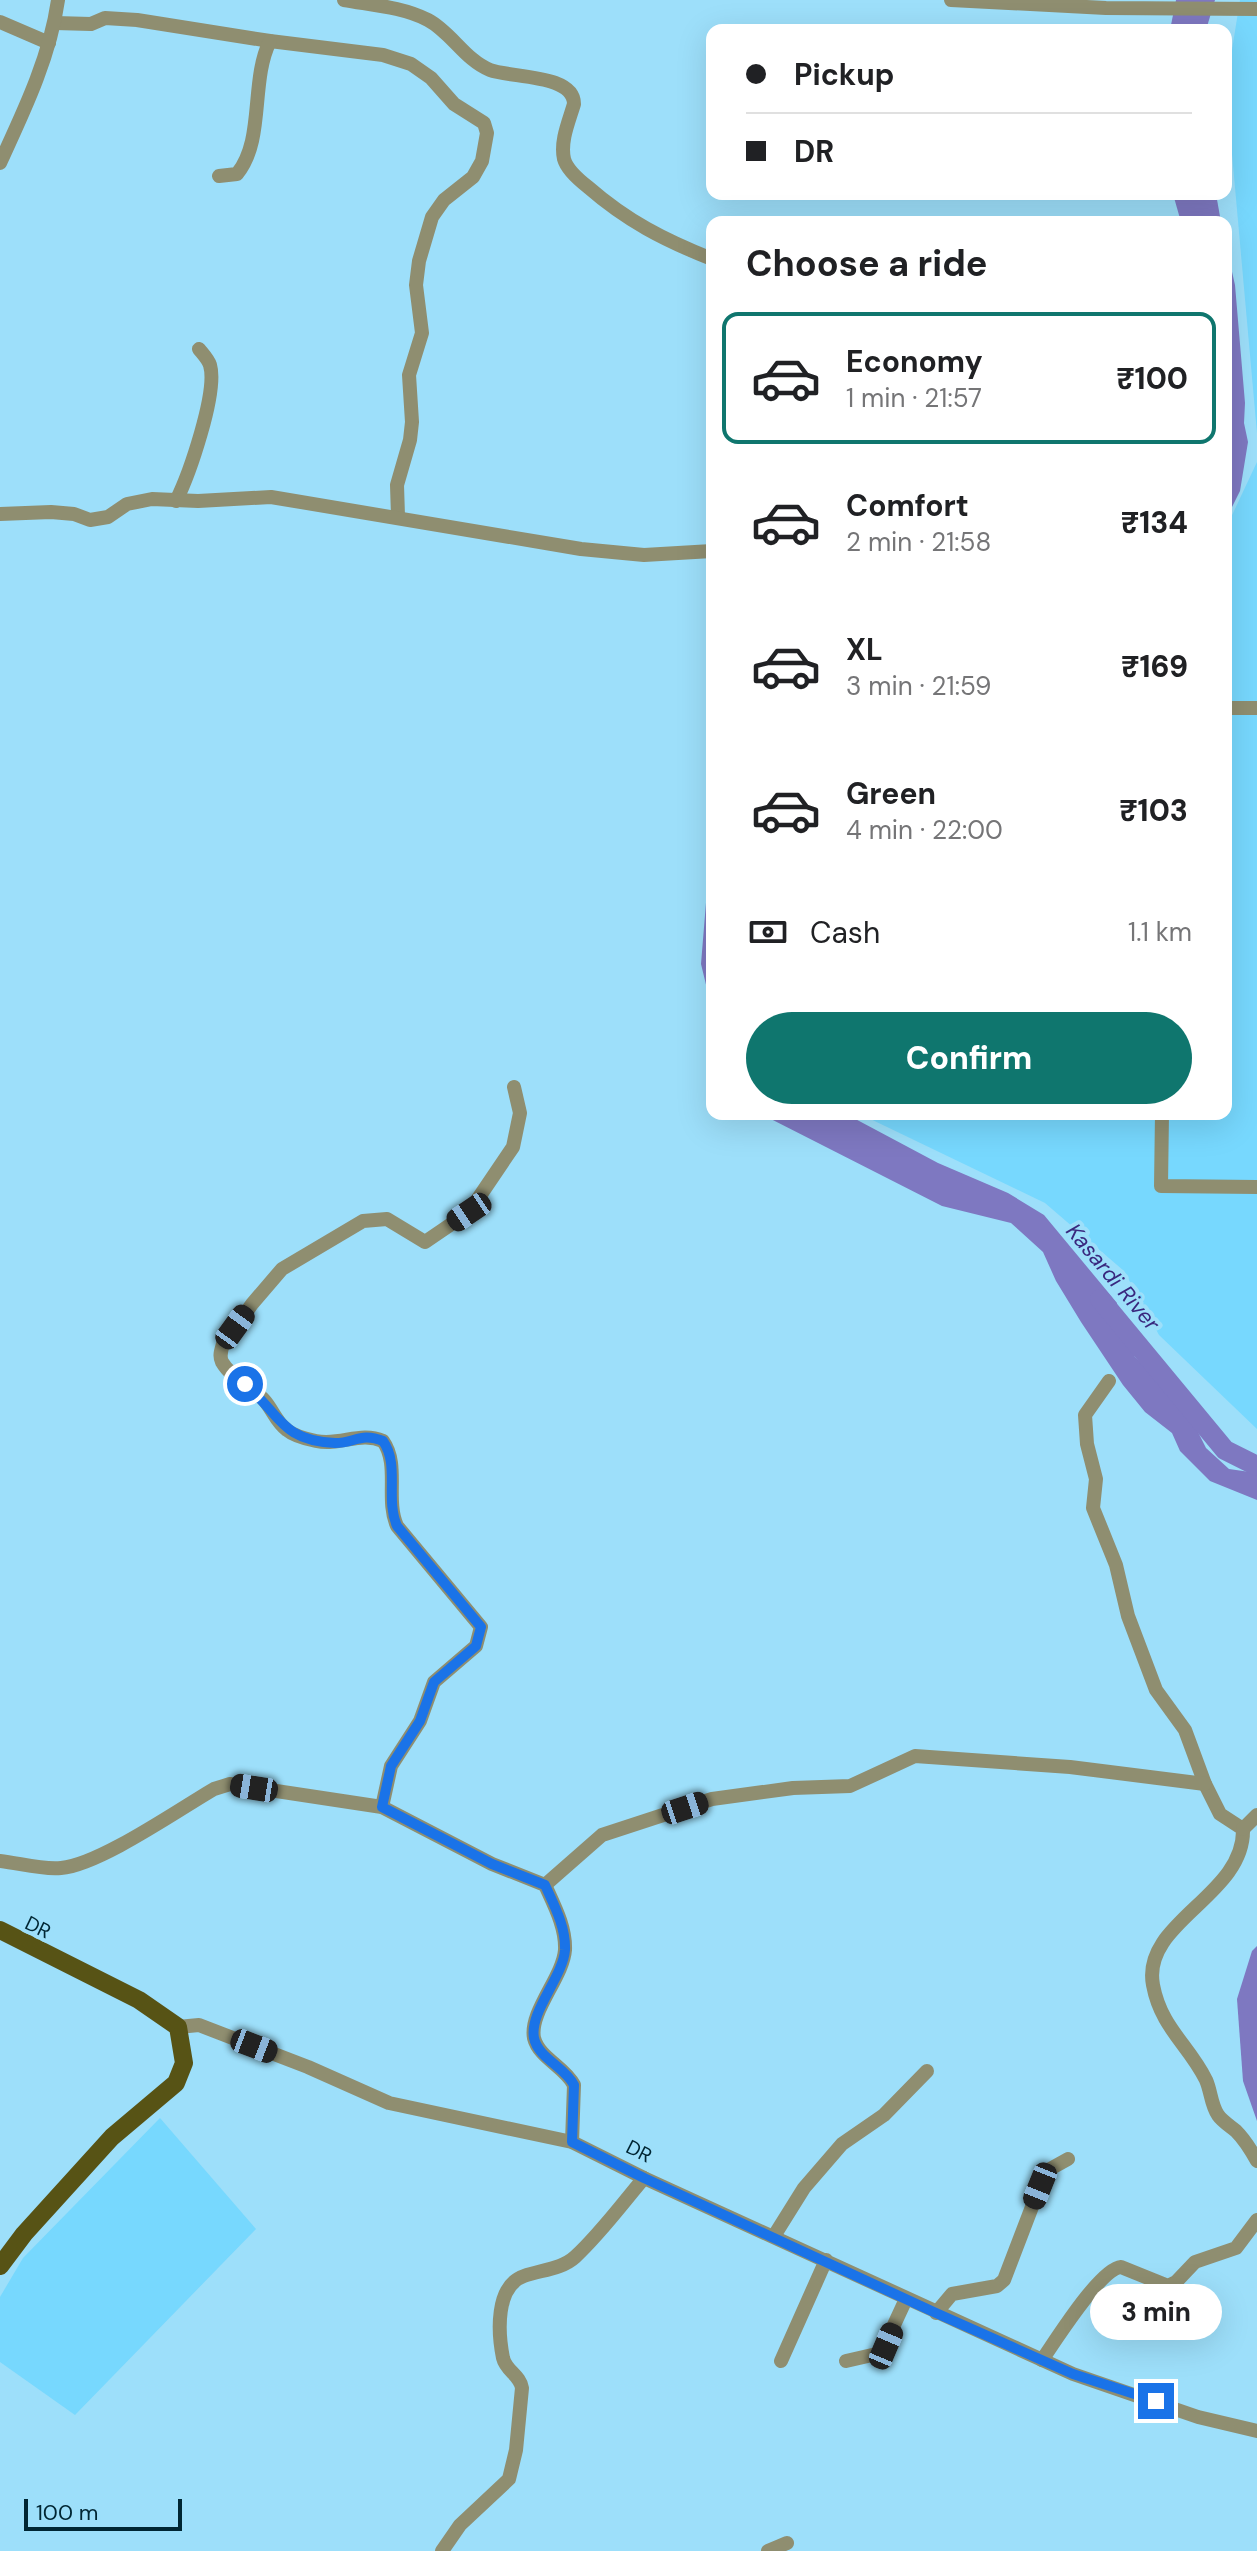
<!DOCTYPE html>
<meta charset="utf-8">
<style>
:root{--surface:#fff;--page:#f2f2f2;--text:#202124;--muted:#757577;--line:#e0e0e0;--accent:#0f766e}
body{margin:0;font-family:"DM Sans",sans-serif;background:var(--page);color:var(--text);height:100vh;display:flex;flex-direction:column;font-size:30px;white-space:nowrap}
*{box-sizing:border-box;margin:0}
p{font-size:26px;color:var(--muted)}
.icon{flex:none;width:44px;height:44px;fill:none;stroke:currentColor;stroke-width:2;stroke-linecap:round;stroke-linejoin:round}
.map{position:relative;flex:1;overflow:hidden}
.drawer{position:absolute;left:706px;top:216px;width:526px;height:904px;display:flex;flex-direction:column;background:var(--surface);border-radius:16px;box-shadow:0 8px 32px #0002}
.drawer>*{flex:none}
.top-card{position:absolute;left:706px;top:24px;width:526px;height:176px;border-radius:16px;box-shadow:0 8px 32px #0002;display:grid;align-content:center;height:176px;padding:0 40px;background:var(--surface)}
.scale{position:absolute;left:24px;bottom:20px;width:158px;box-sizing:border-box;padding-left:8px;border:4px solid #002633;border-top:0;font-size:22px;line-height:28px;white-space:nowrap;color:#002633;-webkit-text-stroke:6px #9ddffa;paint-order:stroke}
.end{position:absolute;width:36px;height:36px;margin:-18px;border:10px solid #1a73e8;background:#fff;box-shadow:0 0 0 4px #fff}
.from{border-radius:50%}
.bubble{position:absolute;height:56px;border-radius:28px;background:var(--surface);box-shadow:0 8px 32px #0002;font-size:26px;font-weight:800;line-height:56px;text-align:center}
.car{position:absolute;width:24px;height:48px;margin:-24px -12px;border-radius:10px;box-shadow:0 0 6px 2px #0007;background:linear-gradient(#222 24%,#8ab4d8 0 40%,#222 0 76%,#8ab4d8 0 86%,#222 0)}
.top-card b{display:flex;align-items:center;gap:28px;height:76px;font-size:30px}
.top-card b+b{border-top:2px solid var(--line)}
.top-card i{width:20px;height:20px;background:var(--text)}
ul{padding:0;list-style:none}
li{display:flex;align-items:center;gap:24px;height:132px;margin:0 16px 12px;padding:0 24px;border:4px solid transparent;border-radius:16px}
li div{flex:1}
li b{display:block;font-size:30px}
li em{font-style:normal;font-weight:800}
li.on{border-color:var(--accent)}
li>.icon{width:72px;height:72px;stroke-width:1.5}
h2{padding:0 40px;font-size:36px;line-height:96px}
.pay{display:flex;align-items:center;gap:20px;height:88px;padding:0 40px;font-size:30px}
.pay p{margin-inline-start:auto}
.cta{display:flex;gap:16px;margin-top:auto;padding:16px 40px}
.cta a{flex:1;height:92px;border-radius:48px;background:var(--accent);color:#fff;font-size:32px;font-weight:800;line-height:92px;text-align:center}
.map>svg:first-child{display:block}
.built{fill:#77d8fe}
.water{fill:#7e78c1}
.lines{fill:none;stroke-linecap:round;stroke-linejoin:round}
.river{stroke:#7e78c1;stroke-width:20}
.minor{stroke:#8f8e70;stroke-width:14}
.major{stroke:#575315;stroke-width:18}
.route{stroke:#1a73e8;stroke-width:10}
.labels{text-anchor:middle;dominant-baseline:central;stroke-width:8;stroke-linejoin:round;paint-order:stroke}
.street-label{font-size:20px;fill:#002633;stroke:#9ddffa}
.water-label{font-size:22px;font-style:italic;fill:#39287e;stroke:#9ddffa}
</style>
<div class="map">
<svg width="1257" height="2551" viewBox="0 0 1257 2551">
<rect width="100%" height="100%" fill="#9ddffa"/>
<g class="built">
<polygon points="1240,0 1257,0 1257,433 1226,87"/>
<polygon points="1257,462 1257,1429 1159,1335 1124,1271 1045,1203 860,1114 1226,1114 1226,528"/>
<polygon points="160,2118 256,2229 75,2415 0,2362 0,2297 23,2258"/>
</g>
<g class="water">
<polygon points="1176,0 1215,0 1206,30 1170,30"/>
<polygon points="1173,194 1216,194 1221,222 1181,222"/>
<polygon points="1226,245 1235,285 1245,403 1244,423 1248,442 1240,491 1231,509 1226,513"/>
<polygon points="712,829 712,1063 709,997 701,964"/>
<polygon points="761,1114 846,1114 938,1163 1008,1193 1044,1215 1117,1303 1117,1322 1135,1357 1187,1410 1206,1448 1229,1469 1257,1473 1257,1500 1210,1481 1180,1451 1172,1433 1145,1412 1123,1385 1081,1322 1056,1281 1043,1252 1011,1223 942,1206"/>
<polygon points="1257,1946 1257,2121 1243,2081 1237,1999 1252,1951"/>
</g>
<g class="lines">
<polyline class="river" points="1100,1299 1225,1450 1257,1466"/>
<g class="minor">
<path d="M 344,0 C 372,5 403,7 428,20 C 451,32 465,60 490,70 C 511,78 574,74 574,104 C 569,121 560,141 564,159 C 567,170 579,180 588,187 C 627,221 664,240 712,259"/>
<polyline points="951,0 1106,8 1257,9"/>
<polyline points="0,22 49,43"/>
<polyline points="55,23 91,24 105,18 137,20 270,41 383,55 411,64 431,78 454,104 484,123 487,133 482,161 473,177 444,200 432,217 419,261 416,285 422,333 409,375 412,422 410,440 397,485 398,516"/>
<path d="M 0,163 C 24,111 50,57 58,0"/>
<path d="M 219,176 L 237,174 C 265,140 250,81 270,41"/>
<path d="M 176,501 C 189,475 218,392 210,365 C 208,359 202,353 199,349"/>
<polyline points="0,514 51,512 74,514 90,520 108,517 127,504 152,499 198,501 271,497 581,549 644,555 712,551"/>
<polyline points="1226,708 1257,708"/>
<polyline points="1162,1114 1161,1186 1257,1187"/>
<path d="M 1109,1381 L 1085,1415 L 1087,1444 L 1096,1479 L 1093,1508 L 1116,1565 L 1128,1616 L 1156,1690 L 1185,1730 L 1205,1784 L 1220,1814 L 1243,1829 C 1245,1896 1141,1922 1153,1985 C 1161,2028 1189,2045 1206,2080 C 1211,2091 1211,2105 1218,2115 C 1222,2121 1230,2126 1236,2131 C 1245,2140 1251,2150 1257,2161"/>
<path d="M 382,1807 L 391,1766 L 420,1721 L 434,1682 L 476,1646 L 481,1627 L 397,1526 C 385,1499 400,1465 383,1441 C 360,1431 341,1446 316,1441 C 306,1439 294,1436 287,1430 C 276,1422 273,1410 264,1400 C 252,1387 231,1378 222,1362 C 219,1356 221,1351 223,1344 L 252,1304 L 282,1269 L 363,1221 L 387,1219 L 425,1242 L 469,1212 L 513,1147 L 520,1113 L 514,1087"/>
<polyline points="1243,1829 1257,1815"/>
<path d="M 0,1861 C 19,1863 42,1870 61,1868 C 99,1865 178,1810 214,1789 L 230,1784 L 382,1807 L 492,1864 L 545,1885 C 554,1905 566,1927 565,1950 C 563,1977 529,2012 534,2038 C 539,2058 565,2067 574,2085 L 572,2142"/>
<polyline points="545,1885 602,1835 712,1799 793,1788 850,1786 915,1756 1070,1767 1205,1784"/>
<polyline points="178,2027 199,2025 308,2067 389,2103 572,2142 644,2178 1073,2374 1198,2417 1257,2431"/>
<polyline points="774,2236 804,2188 842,2144 884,2115 927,2071"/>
<polyline points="936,2313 952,2294 997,2286 1004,2280 1040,2186 1050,2169 1068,2159"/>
<path d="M 1042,2360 C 1056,2340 1100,2269 1121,2267 L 1168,2286 L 1176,2282 L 1195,2262 L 1236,2248 L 1257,2220"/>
<polyline points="781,2361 826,2260"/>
<polyline points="846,2361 881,2353 906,2299"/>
<path d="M 442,2551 L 460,2525 L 509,2479 L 516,2450 L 522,2388 C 520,2375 506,2371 503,2358 C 498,2333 495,2286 524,2276 C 541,2270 562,2269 575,2257 C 600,2234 622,2204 644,2178"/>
<polyline points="768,2551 787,2543"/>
</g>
<polyline class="major" points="0,1930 139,2000 178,2027 184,2063 176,2083 112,2137 24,2234 0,2266"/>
</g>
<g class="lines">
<path class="route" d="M 245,1384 C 280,1414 281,1441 335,1443 C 355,1443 361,1432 383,1441 C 400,1465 385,1499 397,1526 L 481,1627 L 476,1646 L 434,1682 L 420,1721 L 391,1766 L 382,1807 L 492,1864 L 545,1885 C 554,1905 566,1927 565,1950 C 563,1977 529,2012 534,2038 C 538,2058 565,2067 574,2085 L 572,2142 L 644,2178 L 936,2313 L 1073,2374 L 1156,2401"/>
</g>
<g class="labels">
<g class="street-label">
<text transform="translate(38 1927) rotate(26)">DR</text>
<text transform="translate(639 2151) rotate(27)">DR</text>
</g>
<g class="water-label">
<text transform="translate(1113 1277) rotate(50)">Kasardi River</text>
</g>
</g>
</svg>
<div class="scale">100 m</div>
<i class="end from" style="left:245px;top:1384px"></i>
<i class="end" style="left:1156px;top:2401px"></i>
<div class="bubble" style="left:1090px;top:2284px;width:132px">3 min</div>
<i class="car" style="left:469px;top:1212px;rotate:236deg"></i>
<i class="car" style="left:235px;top:1327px;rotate:36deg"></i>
<i class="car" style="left:254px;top:1788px;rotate:279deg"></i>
<i class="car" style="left:685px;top:1808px;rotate:72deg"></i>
<i class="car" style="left:254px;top:2046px;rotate:111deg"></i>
<i class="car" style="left:1040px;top:2186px;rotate:202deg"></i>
<i class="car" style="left:886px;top:2346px;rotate:23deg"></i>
<div class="top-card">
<b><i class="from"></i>Pickup</b>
<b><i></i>DR</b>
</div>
<section class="drawer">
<h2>Choose a ride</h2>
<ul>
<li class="on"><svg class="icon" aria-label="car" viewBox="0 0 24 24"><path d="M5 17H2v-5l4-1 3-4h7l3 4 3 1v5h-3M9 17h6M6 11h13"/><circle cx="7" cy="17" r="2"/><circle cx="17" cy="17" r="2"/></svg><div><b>Economy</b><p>1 min · 21:57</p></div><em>₹100</em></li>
<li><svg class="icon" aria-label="car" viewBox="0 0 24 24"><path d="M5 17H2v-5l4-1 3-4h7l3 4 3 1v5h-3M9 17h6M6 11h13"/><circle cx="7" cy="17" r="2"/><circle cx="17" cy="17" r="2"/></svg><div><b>Comfort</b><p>2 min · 21:58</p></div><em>₹134</em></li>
<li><svg class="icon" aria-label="car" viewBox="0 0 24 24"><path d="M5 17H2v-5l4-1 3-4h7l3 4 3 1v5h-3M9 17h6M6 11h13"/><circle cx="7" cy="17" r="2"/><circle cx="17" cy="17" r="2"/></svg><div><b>XL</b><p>3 min · 21:59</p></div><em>₹169</em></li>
<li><svg class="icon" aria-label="car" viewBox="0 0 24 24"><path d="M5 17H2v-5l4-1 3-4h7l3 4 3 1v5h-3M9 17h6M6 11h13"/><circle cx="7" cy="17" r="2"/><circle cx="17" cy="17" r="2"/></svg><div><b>Green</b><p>4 min · 22:00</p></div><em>₹103</em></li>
</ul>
<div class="pay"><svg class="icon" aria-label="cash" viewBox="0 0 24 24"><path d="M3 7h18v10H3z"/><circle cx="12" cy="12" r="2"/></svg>Cash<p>1.1 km</p></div>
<div class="cta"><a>Confirm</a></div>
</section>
</div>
